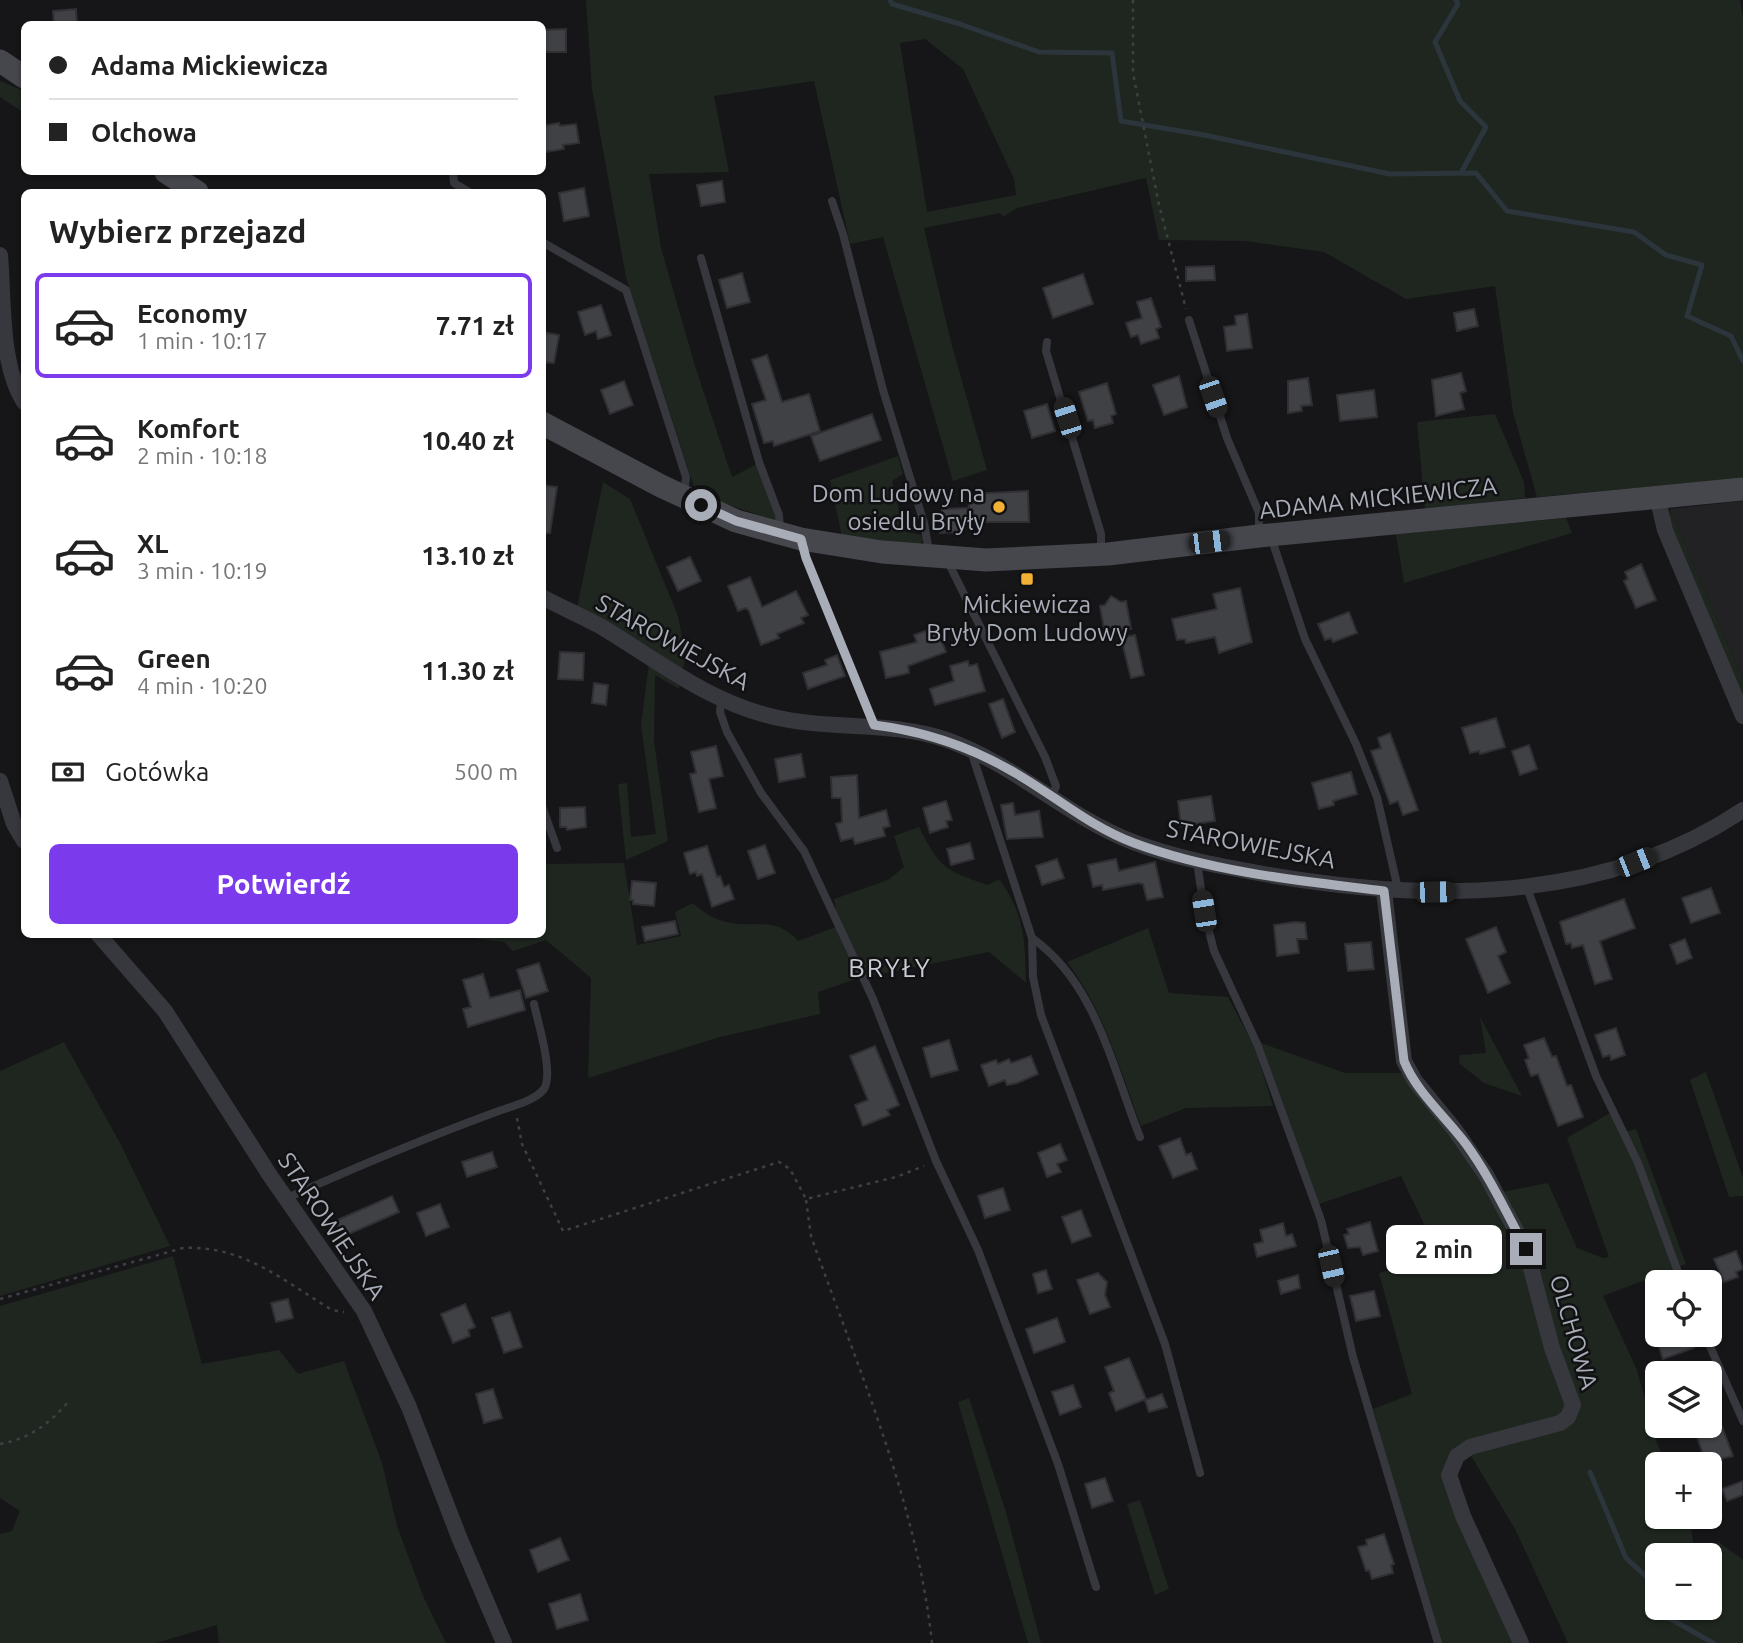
<!DOCTYPE html>
<html lang="pl">
<meta charset="utf-8">
<style>
:root{--surface:#fff;--page:#f2f2f2;--text:#222;--muted:#767676;--line:#e0e0e0;--accent:#7c3aed}
body{margin:0;font-family:Ubuntu,sans-serif;background:var(--page);color:var(--text);height:100vh;display:flex;flex-direction:column;font-size:26px;white-space:nowrap}
*{box-sizing:border-box;margin:0}
p{font-size:23px;color:var(--muted)}
.icon{flex:none;width:38px;height:38px;fill:none;stroke:currentColor;stroke-width:2;stroke-linecap:round;stroke-linejoin:round}
.map{position:relative;flex:1;overflow:hidden}
.side{position:absolute;left:21px;top:189px;width:525px;height:749px;display:flex;flex-direction:column;background:var(--surface);border-radius:10px;box-shadow:0 2px 5px #0004}
.side>*{flex:none}
.banner{position:absolute;left:21px;top:21px;width:525px;height:154px;border-radius:10px;box-shadow:0 2px 5px #0004;display:grid;align-content:center;height:154px;padding:0 28px;background:var(--surface)}
.fabs{position:absolute;left:1645px;top:1270px;display:grid;gap:14px}
.fabs a{display:grid;place-items:center;width:77px;height:77px;border-radius:10px;background:var(--surface);box-shadow:0 2px 5px #0004;font-size:35px}
.end{position:absolute;width:32px;height:32px;margin:-16px;border:9px solid #a8adb8;background:#111;box-shadow:0 0 0 4px #111}
.from{border-radius:50%}
.bubble{position:absolute;height:49px;border-radius:10px;background:var(--surface);box-shadow:0 2px 5px #0004;font-size:23px;font-weight:700;line-height:49px;text-align:center}
.car{position:absolute;width:21px;height:42px;margin:-21px -10px;border-radius:9px;box-shadow:0 0 5px 2px #0007;background:linear-gradient(#222 24%,#8ab4d8 0 40%,#222 0 76%,#8ab4d8 0 86%,#222 0)}
.banner b{display:flex;align-items:center;gap:24px;height:66px;font-size:26px}
.banner b+b{border-top:2px solid var(--line)}
.banner i{width:18px;height:18px;background:var(--text)}
ul{padding:0;list-style:none}
li{display:flex;align-items:center;gap:21px;height:105px;margin:0 14px 10px;padding:0 14px;border:4px solid transparent;border-radius:10px}
li div{flex:1}
li b{display:block;font-size:26px}
li em{font-style:normal;font-weight:700}
li.selected{border-color:var(--accent)}
li>.icon{width:63px;height:63px;stroke-width:1.5}
h2{padding:0 28px;font-size:32px;line-height:84px}
.pay{display:flex;align-items:center;gap:18px;height:77px;padding:0 28px;font-size:26px}
.pay p{margin-inline-start:auto}
.button{display:flex;gap:14px;margin-top:auto;padding:14px 28px}
.button a{flex:1;height:80px;border-radius:10px;background:var(--accent);color:#fff;font-size:28px;font-weight:700;line-height:80px;text-align:center}
.map>svg:first-child{display:block}
.built{fill:#222225}
.green{fill:#1e261f;fill-rule:evenodd}
.lines{fill:none;stroke-linecap:round;stroke-linejoin:round}
.stream{stroke:#2c353c;stroke-width:5}
.building{fill:#404145;stroke:#303034;stroke-width:2}
.path{stroke:#3d3f44;stroke-width:2.5;stroke-dasharray:3.5 5;stroke-linecap:butt}
.lane{stroke:#37383d;stroke-width:8}
.street{stroke:#37383d;stroke-width:16}
.secondary{stroke:#45474d;stroke-width:23}
.route{stroke:#a8adb8;stroke-width:9}
.poi-dot{fill:#f2b134;stroke:#111113;stroke-width:2.5}
.labels{text-anchor:middle;dominant-baseline:central;stroke-width:5;stroke-linejoin:round;paint-order:stroke}
.poi-label{font-size:24px;fill:#a8adb8;stroke:#111113;text-anchor:end}
.street-label{font-size:24px;fill:#a8adb8;stroke:#111113}
.neighbourhood-label{font-size:26px;letter-spacing:2px;fill:#c9ccd4;stroke:#111113}
</style>
<div class="map">
<svg width="1743" height="1643" viewBox="0 0 1743 1643">
<rect width="100%" height="100%" fill="#161618"/>
<polygon class="built" points="1743,501 1743,680 1670,509"/>
<g class="green">
<path d="M 586,0 L 1740,0 L 1743,18 L 1743,478 L 1537,497 L 1513,412 L 1495,286 L 1406,299 L 1324,252 L 1245,241 L 1159,240 L 1146,178 L 1017,208 L 1003,217 L 1000,213 L 924,228 L 951,342 L 987,470 L 953,481 L 883,237 L 850,244 L 814,81 L 714,96 L 729,172 L 649,174 L 661,248 L 695,366 L 732,477 L 757,464 L 777,516 L 776,521 L 709,498 L 696,491 L 692,481 L 626,277 L 592,89 ZM 925,39 L 963,69 L 1014,179 L 1016,195 L 927,212 L 900,43 Z"/>
<polygon points="0,81 24,91 24,113 0,97"/>
<polygon points="1495,414 1524,482 1525,498 1425,509 1417,422"/>
<polygon points="898,456 903,474 892,481 904,531 921,535 923,540 918,547 842,537 830,480"/>
<polygon points="603,482 630,499 678,616 686,657 682,671 577,608"/>
<polygon points="1670,509 1743,680 1743,702 1670,525"/>
<polygon points="1566,518 1572,533 1404,583 1396,534"/>
<polygon points="649,663 680,682 679,689 655,675 654,741 668,841 626,860 618,784 627,783 631,837 656,834 641,725"/>
<path d="M 919,827 C 940,868 944,870 988,885 L 999,879 C 1025,914 1025,941 1026,983 L 989,952 L 856,979 L 818,992 L 820,1014 L 720,1037 L 588,1078 L 591,978 L 546,940 L 513,951 L 504,942 L 449,935 L 542,934 L 543,864 L 624,863 L 637,945 L 681,936 L 675,912 L 693,903 C 703,912 713,919 726,922 C 754,929 775,915 798,941 L 839,926 L 834,899 L 888,880 L 904,867 L 894,836 Z"/>
<path d="M 1148,928 L 1169,993 L 1228,997 L 1255,1048 L 1273,1106 L 1186,1108 L 1141,1126 C 1120,1070 1104,1010 1067,962 Z"/>
<polygon points="1480,1017 1522,1096 1484,1083 1459,1063 1460,1055 1486,1053"/>
<polygon points="64,1042 120,1143 170,1246 0,1296 0,1071"/>
<path d="M 1261,1043 L 1345,1073 L 1404,1073 L 1502,1192 L 1548,1183 L 1577,1248 L 1603,1258 L 1609,1257 L 1567,1138 L 1610,1113 L 1636,1165 L 1674,1269 L 1603,1296 L 1637,1370 L 1657,1443 L 1667,1465 L 1657,1465 L 1657,1517 L 1689,1517 L 1695,1553 L 1719,1542 L 1743,1560 L 1743,1643 L 1568,1643 L 1515,1529 L 1464,1444 C 1452,1453 1445,1460 1444,1476 L 1516,1643 L 1441,1643 L 1373,1409 L 1412,1394 L 1379,1273 L 1440,1257 L 1401,1176 L 1319,1204 ZM 1657,1556 L 1710,1556 L 1710,1608 L 1657,1608 Z"/>
<polygon points="1706,1072 1743,1178 1743,1196 1729,1197 1690,1080"/>
<polygon points="1636,1129 1686,1264 1679,1267 1626,1132"/>
<polygon points="173,1256 202,1364 279,1350 298,1374 344,1361 382,1463 397,1526 424,1598 446,1643 219,1643 217,1625 156,1643 0,1643 0,1534 12,1531 20,1511 0,1498 0,1306"/>
<polygon points="969,1398 1006,1512 1041,1643 1028,1643 958,1402"/>
<polygon points="1140,1500 1169,1589 1155,1595 1127,1504"/>
</g>
<g class="lines">
<g class="stream">
<polyline points="890,0 892,4 960,24 1039,52 1112,53 1121,121 1204,135 1390,174 1476,173 1507,211 1634,232 1666,255 1702,265 1687,316 1731,336 1743,361"/>
<polyline points="1456,0 1458,4 1435,42 1460,101 1486,127 1461,173"/>
<polyline points="1590,1472 1626,1558 1651,1581 1657,1594"/>
<polyline points="1664,1608 1669,1618 1713,1643"/>
</g>
</g>
<g class="building">
<polygon points="76,9 77,24 54,24 53,11"/>
<polygon points="566,29 566,52 542,52 542,30"/>
<polygon points="559,123 560,126 576,124 579,143 563,145 564,149 545,152 542,126"/>
<polygon points="722,181 725,202 701,206 697,185"/>
<polygon points="584,188 589,216 564,221 559,193"/>
<polygon points="1214,266 1215,280 1186,281 1186,267"/>
<polygon points="742,273 750,302 727,308 719,280"/>
<polygon points="1083,274 1093,304 1053,318 1043,288"/>
<polygon points="1151,298 1161,327 1156,329 1159,338 1141,344 1138,335 1131,337 1126,323 1142,318 1137,302"/>
<polygon points="601,305 611,335 598,339 596,331 585,335 578,312"/>
<polygon points="1474,309 1478,326 1457,331 1454,313"/>
<polygon points="1247,314 1252,348 1227,351 1224,327 1236,325 1235,316"/>
<polygon points="542,332 559,335 554,363 542,362"/>
<polygon points="767,355 782,402 809,394 820,431 774,446 773,441 764,443 752,404 766,400 752,360"/>
<polygon points="1461,373 1466,391 1460,393 1464,409 1436,416 1432,380"/>
<polygon points="1179,376 1187,407 1164,415 1153,385"/>
<polygon points="1308,378 1312,405 1301,406 1302,411 1288,413 1288,381"/>
<polygon points="624,381 633,405 610,414 601,390"/>
<polygon points="1107,383 1116,414 1111,416 1113,423 1095,428 1093,420 1088,421 1079,392"/>
<polygon points="1374,390 1377,417 1340,421 1337,395"/>
<polygon points="1047,404 1055,431 1032,438 1024,411"/>
<polygon points="872,414 881,440 820,461 811,436"/>
<polygon points="542,485 557,487 550,533 542,533"/>
<polygon points="1028,491 1029,522 958,522 959,532 940,533 942,509 969,508 968,494"/>
<polygon points="690,557 701,581 678,591 667,567"/>
<polygon points="1641,564 1656,600 1636,608 1624,581 1628,579 1625,572"/>
<polygon points="750,577 762,607 796,591 808,615 801,618 804,623 777,634 779,638 761,645 749,611 746,608 738,611 728,586"/>
<polygon points="1240,588 1252,642 1219,653 1215,637 1186,643 1185,639 1177,640 1172,619 1217,609 1213,594"/>
<polygon points="1111,596 1121,602 1126,601 1131,629 1114,632 1114,627 1104,629 1100,606 1105,605"/>
<polygon points="1349,612 1357,633 1333,642 1331,638 1325,640 1318,624"/>
<polygon points="936,627 946,652 908,666 909,673 886,678 880,652 917,642 914,635"/>
<polygon points="1135,635 1144,675 1131,678 1121,638"/>
<polygon points="560,652 584,653 583,680 558,679"/>
<polygon points="837,655 845,676 808,689 803,673 827,665 825,660"/>
<polygon points="968,661 969,666 977,664 985,691 935,705 930,689 954,681 950,666"/>
<polygon points="594,683 608,685 606,705 592,703"/>
<polygon points="1003,699 1015,732 1002,738 989,704"/>
<polygon points="1496,718 1505,747 1480,754 1479,751 1470,753 1462,728"/>
<polygon points="1390,733 1418,810 1403,815 1398,801 1390,804 1371,751 1381,748 1378,738"/>
<polygon points="1529,745 1537,769 1520,775 1512,751"/>
<polygon points="716,746 723,776 709,779 716,808 699,812 690,774 696,773 691,752"/>
<polygon points="801,754 805,777 779,782 775,759"/>
<polygon points="1351,772 1357,794 1333,801 1334,805 1319,809 1312,783"/>
<polygon points="857,775 859,818 886,810 890,826 883,828 885,836 855,844 853,838 841,841 836,824 842,822 841,798 832,798 831,777"/>
<polygon points="1211,796 1215,821 1181,826 1178,801"/>
<polygon points="946,801 952,820 946,821 948,827 930,833 923,808"/>
<polygon points="1013,803 1015,815 1039,811 1043,837 1007,839 1001,805"/>
<polygon points="585,807 586,827 567,830 566,827 560,827 560,808"/>
<polygon points="970,843 974,859 951,865 947,849"/>
<polygon points="765,845 775,873 758,879 748,851"/>
<polygon points="707,846 717,877 720,876 724,887 729,885 734,899 712,907 702,874 697,876 696,872 690,874 684,853"/>
<polygon points="1057,859 1064,878 1042,885 1036,866"/>
<polygon points="1116,859 1119,871 1155,862 1163,897 1147,900 1143,884 1139,883 1103,890 1102,885 1093,887 1088,865"/>
<polygon points="632,881 656,883 654,906 633,904 633,900 630,900"/>
<polygon points="1711,888 1720,913 1691,923 1682,898"/>
<polygon points="1624,899 1635,928 1600,941 1612,979 1595,984 1583,945 1572,948 1571,943 1566,944 1560,922"/>
<polygon points="675,921 678,934 645,941 642,927"/>
<polygon points="1295,922 1305,923 1307,939 1297,939 1299,953 1277,956 1274,925"/>
<polygon points="1496,927 1506,952 1498,956 1510,983 1488,993 1466,939"/>
<polygon points="1685,939 1692,958 1677,964 1670,945"/>
<polygon points="1371,942 1374,969 1348,971 1345,944"/>
<polygon points="539,963 548,991 526,998 517,970"/>
<polygon points="483,974 490,998 520,990 525,1010 468,1027 463,1009 471,1007 463,980"/>
<polygon points="1616,1028 1625,1055 1611,1060 1610,1055 1603,1057 1595,1035"/>
<polygon points="1544,1038 1552,1057 1556,1056 1567,1086 1571,1085 1583,1117 1558,1126 1538,1074 1531,1076 1525,1060 1529,1058 1524,1045"/>
<polygon points="949,1040 958,1070 931,1077 923,1048"/>
<polygon points="875,1046 899,1105 887,1110 890,1115 863,1126 855,1105 868,1100 850,1056"/>
<polygon points="1031,1056 1038,1074 1017,1083 1007,1085 1005,1080 989,1086 981,1065 996,1060 998,1064 1009,1059 1011,1063"/>
<polygon points="1180,1138 1186,1155 1191,1153 1197,1169 1173,1178 1159,1146"/>
<polygon points="1060,1144 1067,1160 1057,1164 1061,1172 1047,1177 1038,1153"/>
<polygon points="492,1152 497,1167 467,1177 462,1162"/>
<polygon points="1003,1188 1010,1210 985,1218 978,1196"/>
<polygon points="392,1196 399,1212 342,1237 335,1221"/>
<polygon points="440,1204 449,1227 426,1236 417,1213"/>
<polygon points="1081,1210 1091,1236 1072,1243 1062,1217"/>
<polygon points="1370,1222 1378,1251 1363,1255 1360,1247 1348,1248 1344,1235 1349,1234 1347,1229"/>
<polygon points="1283,1223 1286,1236 1292,1234 1296,1246 1257,1257 1254,1244 1263,1242 1260,1230"/>
<polygon points="1736,1251 1743,1269 1736,1272 1738,1277 1724,1282 1714,1259"/>
<polygon points="1046,1270 1052,1289 1038,1293 1033,1274"/>
<polygon points="1098,1273 1107,1282 1105,1295 1110,1307 1090,1314 1077,1280"/>
<polygon points="1298,1275 1300,1288 1281,1294 1278,1281"/>
<polygon points="1374,1291 1380,1316 1356,1321 1350,1296"/>
<polygon points="288,1299 293,1318 276,1322 271,1303"/>
<polygon points="465,1304 475,1327 468,1330 470,1336 453,1343 441,1314"/>
<polygon points="510,1312 522,1347 504,1353 492,1318"/>
<polygon points="1057,1318 1065,1342 1034,1353 1026,1329"/>
<polygon points="1674,1335 1690,1335 1694,1348 1663,1359 1657,1341"/>
<polygon points="1129,1358 1146,1399 1116,1411 1109,1393 1114,1391 1105,1367"/>
<polygon points="1073,1385 1081,1407 1060,1415 1052,1392"/>
<polygon points="493,1389 502,1418 484,1423 476,1394"/>
<polygon points="1162,1394 1167,1407 1149,1412 1145,1400"/>
<polygon points="1722,1427 1733,1456 1706,1462 1697,1437"/>
<polygon points="1105,1478 1113,1501 1092,1508 1085,1484"/>
<polygon points="1743,1481 1743,1495 1727,1501 1722,1489"/>
<polygon points="1384,1534 1394,1564 1391,1565 1393,1573 1372,1579 1369,1570 1366,1571 1358,1547 1367,1545 1366,1540"/>
<polygon points="560,1538 569,1560 538,1572 530,1550"/>
<polygon points="580,1594 588,1620 557,1629 549,1604"/>
</g>
<g class="lines">
<g class="path">
<polyline points="1133,0 1133,73 1159,205 1186,309"/>
<polyline points="517,1118 522,1144 563,1231 779,1162 790,1169 806,1199 896,1177 924,1166"/>
<path d="M 806,1200 L 811,1236 C 858,1369 917,1502 932,1643"/>
<path d="M 0,1299 L 183,1248 C 243,1245 282,1280 332,1310 L 344,1312"/>
<path d="M 0,1444 C 31,1438 49,1424 69,1401"/>
</g>
<g class="lane">
<polyline points="453,172 454,183 469,192"/>
<polyline points="832,201 843,234 883,390 924,523 929,552"/>
<polyline points="542,242 626,290 686,477 684,494"/>
<polyline points="701,258 759,462 779,515 780,530"/>
<polyline points="1189,320 1227,438 1259,513 1259,533"/>
<polyline points="1047,342 1046,351 1101,534 1101,551"/>
<polyline points="1271,537 1305,639 1356,744 1377,797 1398,889"/>
<polyline points="801,542 806,558 874,725"/>
<polyline points="947,560 1045,757 1056,786 1052,797"/>
<polyline points="721,700 720,712 727,732 761,793 804,851 873,999 936,1161 978,1250 1058,1464 1096,1587"/>
<polyline points="971,751 1032,938 1033,977 1041,1015 1165,1344 1200,1473"/>
<polyline points="542,806 557,848"/>
<polyline points="1197,861 1204,911 1214,951 1258,1046 1321,1220 1353,1357 1438,1643"/>
<polyline points="1527,888 1596,1076 1638,1163 1682,1283"/>
<path d="M 1032,938 C 1096,983 1112,1067 1140,1137"/>
<path d="M 287,1198 C 356,1167 425,1138 496,1112 C 509,1107 535,1101 544,1089 C 554,1073 538,1023 534,1004"/>
<polyline points="1705,1335 1743,1421"/>
</g>
<g class="street">
<path d="M 0,255 C 4,303 0,364 24,402"/>
<polyline points="1657,496 1665,530 1743,716"/>
<path d="M 542,597 C 561,607 581,616 600,626 C 656,659 705,700 770,716 C 828,731 889,720 947,740 C 1015,764 1067,817 1133,842 C 1175,858 1220,866 1264,874 C 1425,902 1602,905 1743,810"/>
<polyline points="0,781 14,824 24,841"/>
<polyline points="1384,891 1404,1061 1415,1081 1455,1130 1486,1175 1526,1249 1552,1348 1573,1405 1568,1417 1560,1423 1470,1447 1457,1456 1449,1475 1463,1516 1521,1643"/>
<polyline points="98,934 165,1011 269,1174 364,1311 409,1407 459,1537 504,1643"/>
</g>
<g class="secondary">
<polyline points="0,61 24,77"/>
<polyline points="166,172 197,192"/>
<polyline points="542,423 661,486 736,521 801,539 882,552 986,560 1108,554 1259,536 1743,489"/>
</g>
</g>
<g class="lines">
<path class="route" d="M 701,505 L 736,521 L 801,539 L 806,558 L 874,725 C 923,731 968,746 1010,770 C 1052,793 1088,826 1134,843 C 1212,872 1301,881 1384,891 L 1404,1061 C 1417,1093 1446,1117 1466,1144 C 1490,1177 1507,1214 1526,1249"/>
</g>
<g class="poi-dot">
<circle cx="999" cy="507" r="7"/>
<rect x="1020" y="572" width="14" height="14" rx="3.5"/>
</g>
<g class="labels">
<g class="poi-label">
<text x="985" y="493">Dom Ludowy na<tspan x="985" dy="28">osiedlu Bryły</tspan></text>
<text x="1027" y="604" text-anchor="middle">Mickiewicza<tspan x="1027" dy="28">Bryły Dom Ludowy</tspan></text>
</g>
<g class="street-label">
<text transform="translate(1378 498) rotate(-6)">ADAMA MICKIEWICZA</text>
<text transform="translate(673 642) rotate(29)">STAROWIEJSKA</text>
<text transform="translate(1251 844) rotate(11)">STAROWIEJSKA</text>
<text transform="translate(332 1226) rotate(56)">STAROWIEJSKA</text>
<text transform="translate(1574 1332) rotate(74)">OLCHOWA</text>
</g>
<g class="neighbourhood-label">
<text x="890" y="967">BRYŁY</text>
</g>
</g>
</svg>
<div class="fabs">
<a><svg class="icon" aria-label="locate" viewBox="0 0 24 24"><circle cx="12" cy="12" r="6"/><path d="M12 2v4M12 18v4M2 12h4M18 12h4"/></svg></a>
<a><svg class="icon" aria-label="layers" viewBox="0 0 24 24"><path d="M12 4l9 5-9 5-9-5zM3 14l9 5 9-5"/></svg></a>
<a>+</a>
<a>−</a>
</div>
<i class="end from" style="left:701px;top:505px"></i>
<i class="end" style="left:1526px;top:1249px"></i>
<div class="bubble" style="left:1386px;top:1225px;width:116px">2 min</div>
<i class="car" style="left:1213px;top:397px;rotate:161deg"></i>
<i class="car" style="left:1067px;top:418px;rotate:342deg"></i>
<i class="car" style="left:1209px;top:542px;rotate:83deg"></i>
<i class="car" style="left:1636px;top:862px;rotate:68deg"></i>
<i class="car" style="left:1435px;top:892px;rotate:89deg"></i>
<i class="car" style="left:1204px;top:911px;rotate:351deg"></i>
<i class="car" style="left:1331px;top:1266px;rotate:167deg"></i>
<div class="banner">
<b><i class="from"></i>Adama Mickiewicza</b>
<b><i></i>Olchowa</b>
</div>
<section class="side">
<h2>Wybierz przejazd</h2>
<ul>
<li class="selected"><svg class="icon" aria-label="car" viewBox="0 0 24 24"><path d="M5 17H2v-5l4-1 3-4h7l3 4 3 1v5h-3M9 17h6M6 11h13"/><circle cx="7" cy="17" r="2"/><circle cx="17" cy="17" r="2"/></svg><div><b>Economy</b><p>1 min · 10:17</p></div><em>7.71 zł</em></li>
<li><svg class="icon" aria-label="car" viewBox="0 0 24 24"><path d="M5 17H2v-5l4-1 3-4h7l3 4 3 1v5h-3M9 17h6M6 11h13"/><circle cx="7" cy="17" r="2"/><circle cx="17" cy="17" r="2"/></svg><div><b>Komfort</b><p>2 min · 10:18</p></div><em>10.40 zł</em></li>
<li><svg class="icon" aria-label="car" viewBox="0 0 24 24"><path d="M5 17H2v-5l4-1 3-4h7l3 4 3 1v5h-3M9 17h6M6 11h13"/><circle cx="7" cy="17" r="2"/><circle cx="17" cy="17" r="2"/></svg><div><b>XL</b><p>3 min · 10:19</p></div><em>13.10 zł</em></li>
<li><svg class="icon" aria-label="car" viewBox="0 0 24 24"><path d="M5 17H2v-5l4-1 3-4h7l3 4 3 1v5h-3M9 17h6M6 11h13"/><circle cx="7" cy="17" r="2"/><circle cx="17" cy="17" r="2"/></svg><div><b>Green</b><p>4 min · 10:20</p></div><em>11.30 zł</em></li>
</ul>
<div class="pay"><svg class="icon" aria-label="cash" viewBox="0 0 24 24"><path d="M3 7h18v10H3z"/><circle cx="12" cy="12" r="2"/></svg>Gotówka<p>500 m</p></div>
<div class="button"><a>Potwierdź</a></div>
</section>
</div>
